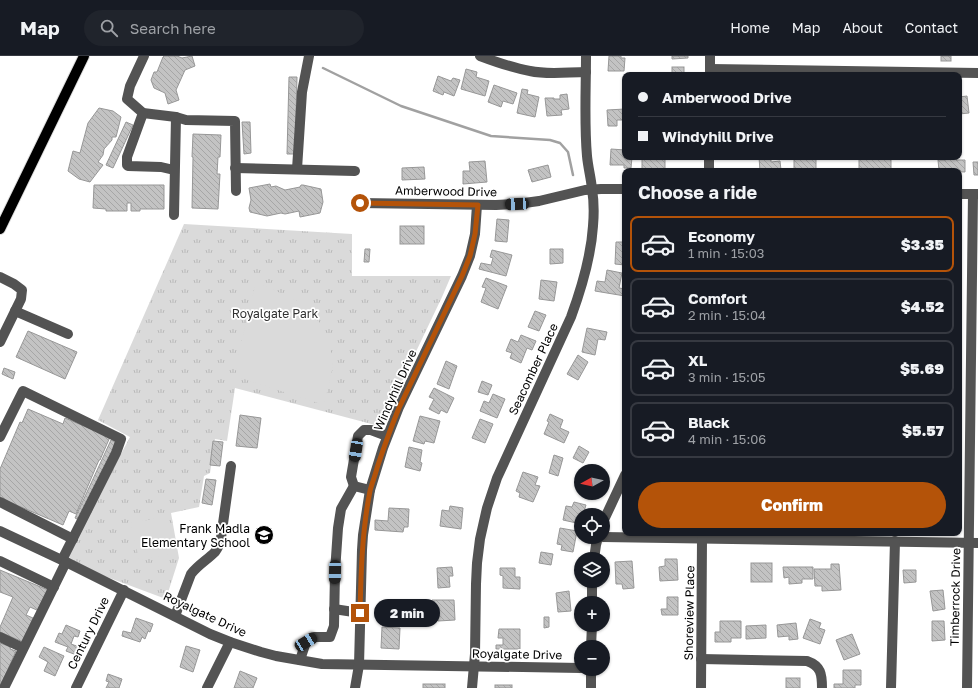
<!DOCTYPE html>
<meta charset="utf-8">
<style>
:root{--surface:#171b24;--page:#20242c;--text:#f1f3f6;--muted:#9ea1a6;--line:#363941;--accent:#b45309}
body{margin:0;font-family:"Golos Text",sans-serif;background:var(--page);color:var(--text);height:100vh;display:flex;flex-direction:column;font-size:15px;white-space:nowrap}
*{box-sizing:border-box;margin:0}
p{font-size:13px;color:var(--muted)}
.icon{flex:none;width:22px;height:22px;fill:none;stroke:currentColor;stroke-width:2;stroke-linecap:round;stroke-linejoin:round}
.map{position:relative;flex:1;overflow:hidden}
.panel{position:absolute;left:622px;top:112px;width:340px;height:368px;display:flex;flex-direction:column;background:var(--surface);border-radius:8px;box-shadow:0 1px 3px #0004}
.panel>*{flex:none}
.hud{position:absolute;left:622px;top:16px;width:340px;height:88px;border-radius:8px;box-shadow:0 1px 3px #0004;display:grid;align-content:center;height:88px;padding:0 16px;background:var(--surface)}
.needle{width:26px;rotate:262deg}
.controls{position:absolute;left:574px;top:408px;display:grid;gap:8px}
.controls a{display:grid;place-items:center;width:36px;height:36px;border-radius:50%;background:var(--surface);box-shadow:0 1px 3px #0004;font-size:20px}
.end{position:absolute;width:18px;height:18px;margin:-9px;border:5px solid #b45309;background:#fff;box-shadow:0 0 0 2px #fff}
.from{border-radius:50%}
.bubble{position:absolute;height:28px;border-radius:14px;background:var(--surface);box-shadow:0 1px 3px #0004;font-size:13px;font-weight:800;line-height:28px;text-align:center}
.car{position:absolute;width:12px;height:24px;margin:-12px -6px;border-radius:5px;box-shadow:0 0 3px 1px #0007;background:linear-gradient(#222 24%,#8ab4d8 0 40%,#222 0 76%,#8ab4d8 0 86%,#222 0)}
.hud b{display:flex;align-items:center;gap:14px;height:38px;font-size:15px}
.hud b+b{border-top:1px solid var(--line)}
.hud i{width:10px;height:10px;background:var(--text)}
ul{padding:0;list-style:none}
li{display:flex;align-items:center;gap:12px;height:56px;margin:0 8px 6px;padding:0 8px;border:2px solid var(--line);border-radius:8px}
li div{flex:1}
li b{display:block;font-size:15px}
li em{font-style:normal;font-weight:800}
li.active{border-color:var(--accent)}
li>.icon{width:36px;height:36px;stroke-width:1.5}
h2{padding:0 16px;font-size:18px;line-height:48px}
.primary-button{display:flex;gap:8px;margin-top:auto;padding:8px 16px}
.primary-button a{flex:1;height:46px;border-radius:24px;background:var(--accent);color:#fff;font-size:16px;font-weight:800;line-height:46px;text-align:center}
header{display:flex;align-items:center;gap:24px;box-sizing:border-box;height:56px;padding:0 20px;background:var(--surface);border-bottom:1px solid var(--line)}
header strong{font-size:19px}
nav{display:flex;gap:22px;margin-inline-start:auto;font-size:14px}
.search{width:280px;height:36px;background:var(--page);display:flex;align-items:center;gap:10px;box-sizing:border-box;padding:0 14px;border-radius:22px;color:var(--muted);font-size:15px}
.map>svg:first-child{display:block}
.grass{fill:url(#grass-tufts)}
.pitch{fill:#dadada}
.lines{fill:none;stroke-linecap:round;stroke-linejoin:round}
.stream{stroke:#a1a1a1;stroke-width:2.5}
.building{fill:url(#building-back-hatch);stroke:#979797}
.major-casing{stroke:#dbdbdb;stroke-width:12}
.minor{stroke:#535353;stroke-width:10}
.major{stroke:#000;stroke-width:10}
.route{stroke:#b45309;stroke-width:5}
.labels{text-anchor:middle;dominant-baseline:central;stroke-width:3.5;stroke-linejoin:round;paint-order:stroke}
.street-label{font-size:12px;fill:#000;stroke:#fff}
.park-label{font-size:12px;fill:#313131;stroke:#fff}
.poi-label{font-size:12px;fill:#000;stroke:#fff;text-anchor:end}
</style>
<header>
<strong>Map</strong>
<div class="search"><svg class="icon" aria-label="search" viewBox="0 0 24 24"><circle cx="10" cy="10" r="6"/><path d="M15 15l6 6"/></svg>Search here</div>
<nav><a>Home</a><a>Map</a><a>About</a><a>Contact</a></nav>
</header>
<div class="map">
<svg width="978" height="632" viewBox="0 0 978 632">
<defs>
<pattern id="grass-tufts" width="24" height="20" patternUnits="userSpaceOnUse"><rect width="24" height="20" fill="#dadada"/><path d="M3 7l-1-3M5 7V3M7 7l1-3M15 17l-1-3M17 17v-4M19 17l1-3" fill="none" stroke="#b9b9b9"/></pattern>
<pattern id="building-back-hatch" width="6" height="6" patternUnits="userSpaceOnUse"><rect width="6" height="6" fill="#c3c3c3"/><path d="M-1 5l2 2M0 0l6 6M5-1l2 2" fill="none" stroke="#a6a6a6"/></pattern>
</defs>
<rect width="100%" height="100%" fill="#fff"/>
<polygon class="grass" points="184,168 352,178 352,220 451,220 442,241 382,367 379,370 235,332 227,385 215,383 210,417 204,420 199,451 171,457 179,502 166,543 64,505 130,381 98,364"/>
<g class="pitch">
<polygon points="256,226 298,245 322,269 330,288 333,310 324,349 241,322 236,317 237,304"/>
<polygon points="164,461 168,481 135,488 131,467"/>
<polygon points="168,483 171,498 139,504 136,490"/>
</g>
<g class="lines">
<polyline class="stream" points="323,12 401,50 491,80 550,84 560,87 568,96 573,119"/>
</g>
<g class="building">
<polygon points="164,0 177,0 182,2 192,0 195,10 185,14 176,34 179,44 168,48 165,37 154,32 151,24 154,16 157,16 163,1"/>
<polygon points="609,0 621,0 621,2 625,2 624,15 608,15"/>
<polygon points="672,0 688,0 688,2 672,3"/>
<rect x="941" y="0" width="10" height="5"/>
<rect x="672" y="11" width="12" height="8"/>
<polygon points="466,13 477,16 476,21 489,25 485,40 461,33"/>
<polygon points="438,20 451,25 453,22 460,24 454,40 444,36 443,39 433,35"/>
<polygon points="289,21 297,21 295,98 287,98"/>
<polygon points="494,29 517,37 513,48 503,45 501,51 488,46"/>
<polygon points="522,33 528,34 527,38 539,41 535,61 517,57"/>
<polygon points="567,38 569,53 561,54 562,59 547,60 545,42 554,42 554,43 560,43 560,39"/>
<polygon points="967,40 969,57 959,58 959,41"/>
<polygon points="99,52 113,55 121,61 116,81 112,81 112,84 104,93 103,99 98,106 103,109 90,126 79,123 68,115 73,95 80,97 88,67"/>
<polygon points="625,53 625,64 617,64 617,70 608,70 607,54"/>
<polygon points="126,66 133,69 113,112 106,109"/>
<polygon points="242,66 250,66 251,97 244,98"/>
<polygon points="193,78 221,79 220,101 218,101 217,118 220,118 218,153 192,152 193,101 192,101"/>
<polygon points="611,93 625,94 625,101 632,101 631,112 624,112 624,109 610,109"/>
<polygon points="642,101 665,101 665,114 647,114 647,115 642,115"/>
<polygon points="759,101 771,101 771,106 780,105 781,114 760,115"/>
<rect x="859" y="101" width="32" height="14"/>
<polygon points="946,101 956,101 956,104 965,104 965,116 939,115 938,104 946,104"/>
<polygon points="794,102 811,102 811,103 816,103 816,115 794,115"/>
<polygon points="485,105 487,126 463,128 463,115 470,115 469,106"/>
<polygon points="973,106 978,106 978,119 974,119"/>
<polygon points="548,109 551,121 532,126 528,114"/>
<polygon points="424,111 425,123 402,124 402,112"/>
<polygon points="270,128 271,131 276,130 285,134 300,131 301,129 303,129 321,133 323,146 320,157 300,161 299,155 285,158 281,157 267,160 250,156 249,152 251,144 249,132"/>
<polygon points="94,129 164,129 164,153 140,153 140,155 131,155 131,147 127,147 127,155 106,155 106,153 93,152"/>
<polygon points="497,163 509,164 507,186 495,185"/>
<rect x="400" y="170" width="24" height="18"/>
<polygon points="616,186 625,186 625,209 615,208"/>
<polygon points="365,193 370,193 369,206 364,206"/>
<polygon points="550,193 563,193 563,207 550,208"/>
<polygon points="492,194 512,199 506,220 479,213 481,207 491,209 493,202 490,201"/>
<polygon points="607,214 622,217 619,232 625,233 625,240 595,235 597,225 605,226"/>
<polygon points="486,222 507,230 498,253 481,246 486,232 482,231"/>
<polygon points="541,224 557,226 554,245 539,243"/>
<polygon points="535,255 546,259 539,275 528,271"/>
<polygon points="587,272 607,276 605,284 598,283 595,299 582,296"/>
<polygon points="28,275 77,296 65,323 16,301"/>
<polygon points="521,279 536,285 532,294 527,292 521,307 510,302 512,297 506,295 511,283 518,286"/>
<polygon points="578,299 588,306 578,324 567,318"/>
<polygon points="446,305 457,310 449,333 437,328"/>
<polygon points="4,312 15,316 13,323 2,318"/>
<polygon points="482,325 492,329 488,339 478,336"/>
<polygon points="434,332 454,342 447,357 441,354 439,358 429,353 434,343 429,341"/>
<polygon points="493,338 505,343 497,362 480,355 484,345 489,347"/>
<polygon points="28,353 63,368 65,362 110,381 100,404 99,404 76,458 69,455 63,469 0,442 0,413 20,366 22,367"/>
<polygon points="550,358 563,364 560,372 569,376 564,387 544,378 549,366 547,365"/>
<polygon points="240,359 261,362 257,392 236,390"/>
<polygon points="420,360 440,365 434,387 425,385 424,388 413,385"/>
<polygon points="480,363 493,368 485,387 472,382"/>
<polygon points="111,384 117,387 81,465 75,462"/>
<polygon points="213,385 223,386 220,410 210,409"/>
<polygon points="579,390 589,396 583,407 573,402"/>
<polygon points="409,391 422,394 420,406 422,407 420,415 405,411"/>
<polygon points="554,399 563,402 558,420 549,417"/>
<polygon points="523,416 538,421 535,429 540,430 533,446 519,441 520,437 516,435"/>
<polygon points="206,423 216,424 212,449 202,447"/>
<polygon points="574,446 586,449 583,459 581,459 581,468 563,464 566,450 572,451"/>
<polygon points="450,450 463,452 461,473 440,470 442,454 449,455"/>
<polygon points="389,452 409,453 408,471 404,471 403,476 375,474 375,464 388,465"/>
<polygon points="560,472 577,475 573,496 561,494 562,489 557,488"/>
<polygon points="541,496 553,498 551,509 539,507"/>
<polygon points="665,503 677,503 678,524 660,525 659,511 665,510"/>
<polygon points="632,505 634,532 623,533 622,528 616,528 615,506"/>
<rect x="751" y="507" width="21" height="19"/>
<polygon points="831,508 839,508 841,534 822,535 822,530 815,530 814,513 831,513"/>
<polygon points="452,511 453,520 449,520 450,531 438,532 437,512"/>
<polygon points="783,511 813,511 813,523 802,523 802,527 789,528 789,521 784,522"/>
<polygon points="500,512 515,512 515,521 520,521 520,533 503,532 503,520 500,519"/>
<polygon points="0,514 48,534 39,555 30,551 26,559 33,562 23,586 0,576 0,571 13,541 0,536"/>
<polygon points="903,514 916,514 916,526 904,527"/>
<polygon points="943,534 945,553 933,555 930,535"/>
<polygon points="569,535 571,555 558,556 556,537"/>
<polygon points="667,541 678,541 678,559 662,559 661,553 667,553"/>
<polygon points="432,544 454,544 455,564 438,565 438,553 432,553"/>
<polygon points="544,561 549,561 549,571 544,572"/>
<polygon points="136,562 153,568 150,576 148,575 145,583 142,581 140,586 122,580 123,575 131,577"/>
<polygon points="810,563 821,567 819,572 825,574 820,588 803,582"/>
<polygon points="720,565 741,565 741,582 731,582 731,586 715,586 715,576 720,576"/>
<polygon points="932,565 944,565 945,584 932,585"/>
<polygon points="796,567 798,583 789,584 789,580 778,581 777,569"/>
<polygon points="66,569 80,575 78,581 74,580 71,588 82,592 79,600 66,595 68,591 55,586 59,577 62,578"/>
<polygon points="766,569 766,582 746,583 746,570"/>
<polygon points="382,571 400,572 399,593 381,592"/>
<polygon points="499,573 520,573 520,593 496,593 496,589 503,589 503,582 498,582"/>
<polygon points="852,578 860,598 844,604 836,584"/>
<polygon points="0,587 11,591 10,593 16,595 0,631"/>
<polygon points="186,590 200,594 193,616 180,611"/>
<polygon points="44,591 64,600 55,620 44,615 48,606 39,601"/>
<polygon points="843,614 861,614 861,629 855,629 855,632 834,632 834,628 843,628"/>
<polygon points="240,615 257,622 253,632 234,632"/>
<polygon points="108,618 122,623 119,632 106,632 109,626 106,625"/>
<rect x="786" y="622" width="14" height="10"/>
<rect x="423" y="628" width="22" height="4"/>
<rect x="495" y="629" width="17" height="3"/>
</g>
<g class="lines">
<defs>
<polyline id="major" points="0,173 84,0"/>
</defs>
<use href="#major" class="major-casing"/>
<g class="minor">
<polyline points="144,0 130,30 127,43 143,57 176,61 186,64 235,65 236,135"/>
<path d="M 480,0 C 496,6 513,12 530,15 C 548,19 568,16 586,16"/>
<polyline points="710,13 978,17"/>
<polyline points="710,19 710,0"/>
<polyline points="143,57 127,101 127,109 128,110 161,111 174,114"/>
<polyline points="235,112 355,115"/>
<polyline points="297,113 302,36 309,0"/>
<polyline points="709,115 709,101"/>
<polyline points="959,138 978,138"/>
<polyline points="360,147 496,149 517,148 539,145 585,134 601,133 625,133"/>
<polyline points="174,159 176,61"/>
<polyline points="0,221 14,228 22,234 21,243 0,286"/>
<polyline points="15,255 68,278"/>
<polyline points="0,381 23,335 121,383 116,397 62,504"/>
<polyline points="354,430 351,421 358,380 364,374 371,374 387,380"/>
<polyline points="0,446 73,483"/>
<polyline points="603,466 625,419"/>
<polyline points="0,475 66,506 210,578 230,586 261,596 276,600 322,608 581,612"/>
<polyline points="603,481 978,487"/>
<polyline points="594,503 596,489 598,481"/>
<polyline points="0,505 54,531"/>
<polyline points="592,547 592,525"/>
<polyline points="334,553 360,557"/>
<path d="M 175,560 L 191,518 C 198,509 207,504 215,496 C 218,492 220,487 221,482 L 231,410"/>
<polyline points="0,581 23,592"/>
<polyline points="591,591 592,569"/>
<path d="M 701,603 L 807,605 C 821,610 822,618 822,632"/>
<polyline points="300,604 306,586 314,581 330,581 334,570 335,516 338,472 341,453 354,430 370,434"/>
<polyline points="4,632 66,506"/>
<polyline points="76,632 124,534"/>
<polyline points="207,632 230,586"/>
<polyline points="355,632 359,609 362,494 363,479 370,434 383,392 399,351 462,220 470,200 475,178 477,149"/>
<path d="M 472,632 L 475,598 L 476,528 L 477,507 L 480,483 L 487,452 L 497,422 L 571,261 C 582,231 591,201 593,170 C 594,158 594,145 592,133 C 591,122 588,111 587,100 C 584,67 586,33 586,0"/>
<polyline points="591,632 591,613"/>
<polyline points="701,632 702,483"/>
<polyline points="891,632 895,485"/>
<polyline points="967,632 973,138"/>
</g>
<use href="#major" class="major"/>
</g>
<g class="lines">
<path class="route" d="M 360,557 C 361,516 362,475 370,435 C 372,427 375,420 377,412 C 384,391 391,371 399,352 L 462,220 L 470,200 L 475,178 L 478,149 L 360,147"/>
</g>
<defs>
<symbol id="school-disc" viewBox="-11 -11 22 22"><circle r="9.5" fill="#000" stroke="#fff"/><path d="M0-5L7-2L0 1L-7-2ZM-4 1L0 2.5L4 1V4Q0 6-4 4Z" fill="#fff"/></symbol>
</defs>
<g fill-rule="evenodd">
<use href="#school-disc" x="253" y="468" width="22" height="22"/>
</g>
<g class="labels">
<g class="street-label">
<text transform="translate(446 135) rotate(1)">Amberwood Drive</text>
<text transform="translate(533 313) rotate(-65)">Seacomber Place</text>
<text transform="translate(395 334) rotate(-66)">Windyhill Drive</text>
<text transform="translate(955 541) rotate(-89)">Timberrock Drive</text>
<text transform="translate(689 557) rotate(-89)">Shoreview Place</text>
<text transform="translate(205 558) rotate(25)">Royalgate Drive</text>
<text transform="translate(88 577) rotate(-64)">Century Drive</text>
<text transform="translate(517 598) rotate(1)">Royalgate Drive</text>
</g>
<g class="park-label">
<text x="275" y="257">Royalgate Park</text>
</g>
<g class="poi-label">
<text x="250" y="472">Frank Madla<tspan x="250" dy="14">Elementary School</tspan></text>
</g>
</g>
</svg>
<div class="controls">
<a><svg class="needle" viewBox="-14 -14 28 28"><path d="M0-13l5 13h-10z" fill="#e53935"/><path d="M0 13l5-13h-10z" fill="#9ea1a6"/></svg></a>
<a><svg class="icon" aria-label="locate" viewBox="0 0 24 24"><circle cx="12" cy="12" r="6"/><path d="M12 2v4M12 18v4M2 12h4M18 12h4"/></svg></a>
<a><svg class="icon" aria-label="layers" viewBox="0 0 24 24"><path d="M12 4l9 5-9 5-9-5zM3 14l9 5 9-5"/></svg></a>
<a>+</a>
<a>−</a>
</div>
<i class="end from" style="left:360px;top:147px"></i>
<i class="end" style="left:360px;top:557px"></i>
<div class="bubble" style="left:374px;top:543px;width:66px">2 min</div>
<i class="car" style="left:517px;top:148px;rotate:267deg"></i>
<i class="car" style="left:356px;top:394px;rotate:189deg"></i>
<i class="car" style="left:335px;top:516px;rotate:181deg"></i>
<i class="car" style="left:306px;top:586px;rotate:59deg"></i>
<div class="hud">
<b><i class="from"></i>Amberwood Drive</b>
<b><i></i>Windyhill Drive</b>
</div>
<section class="panel">
<h2>Choose a ride</h2>
<ul>
<li class="active"><svg class="icon" aria-label="car" viewBox="0 0 24 24"><path d="M5 17H2v-5l4-1 3-4h7l3 4 3 1v5h-3M9 17h6M6 11h13"/><circle cx="7" cy="17" r="2"/><circle cx="17" cy="17" r="2"/></svg><div><b>Economy</b><p>1 min · 15:03</p></div><em>$3.35</em></li>
<li><svg class="icon" aria-label="car" viewBox="0 0 24 24"><path d="M5 17H2v-5l4-1 3-4h7l3 4 3 1v5h-3M9 17h6M6 11h13"/><circle cx="7" cy="17" r="2"/><circle cx="17" cy="17" r="2"/></svg><div><b>Comfort</b><p>2 min · 15:04</p></div><em>$4.52</em></li>
<li><svg class="icon" aria-label="car" viewBox="0 0 24 24"><path d="M5 17H2v-5l4-1 3-4h7l3 4 3 1v5h-3M9 17h6M6 11h13"/><circle cx="7" cy="17" r="2"/><circle cx="17" cy="17" r="2"/></svg><div><b>XL</b><p>3 min · 15:05</p></div><em>$5.69</em></li>
<li><svg class="icon" aria-label="car" viewBox="0 0 24 24"><path d="M5 17H2v-5l4-1 3-4h7l3 4 3 1v5h-3M9 17h6M6 11h13"/><circle cx="7" cy="17" r="2"/><circle cx="17" cy="17" r="2"/></svg><div><b>Black</b><p>4 min · 15:06</p></div><em>$5.57</em></li>
</ul>
<div class="primary-button"><a>Confirm</a></div>
</section>
</div>
